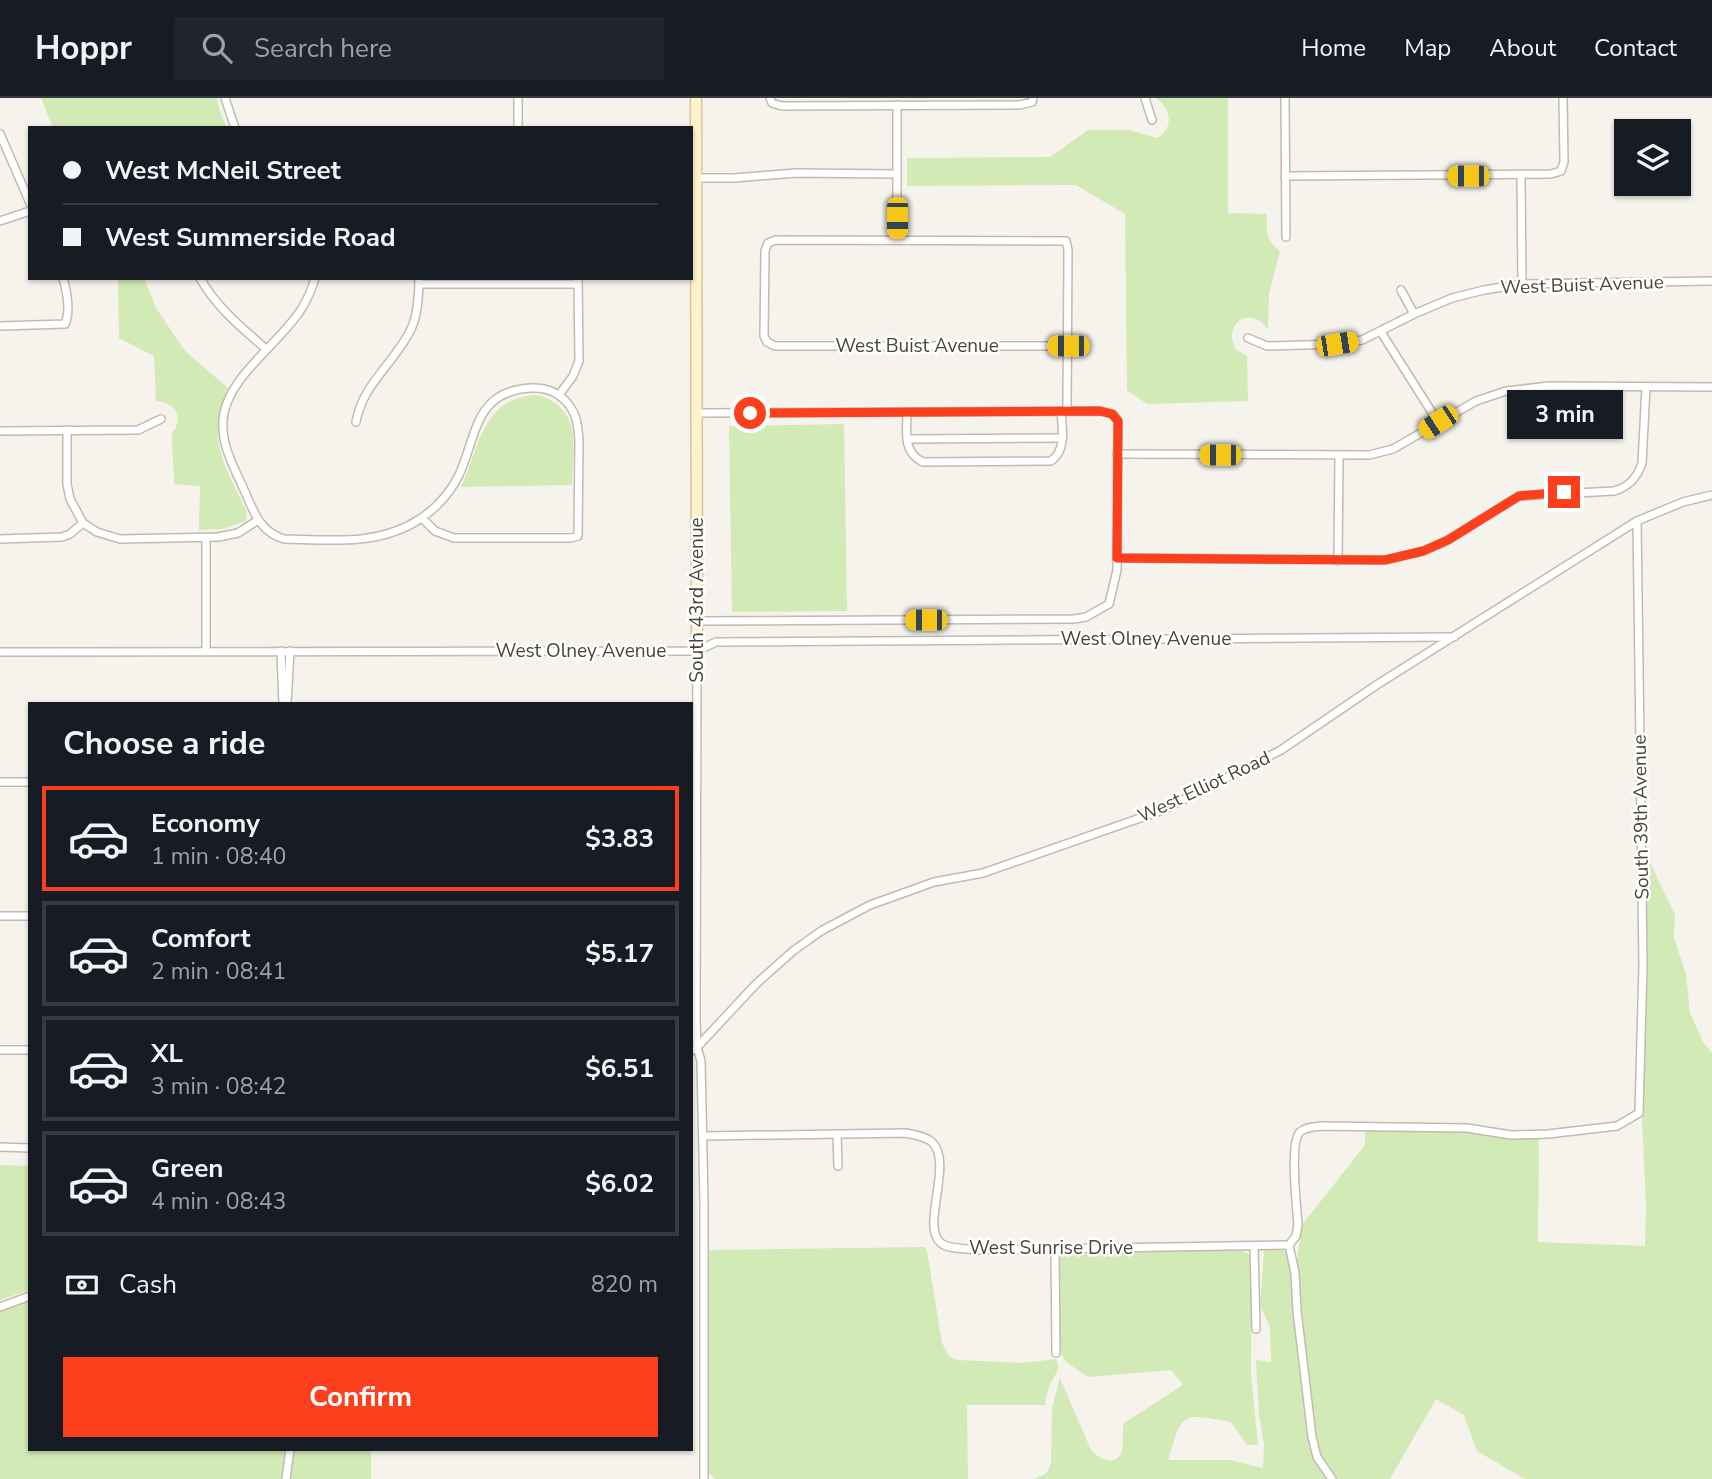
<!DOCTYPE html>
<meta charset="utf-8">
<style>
:root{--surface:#171b24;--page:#20242c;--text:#f1f3f6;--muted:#9ea1a6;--line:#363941;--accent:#fc3f1d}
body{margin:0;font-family:"Nunito Sans",sans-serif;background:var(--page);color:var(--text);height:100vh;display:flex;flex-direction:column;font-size:26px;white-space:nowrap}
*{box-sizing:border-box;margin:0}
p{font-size:23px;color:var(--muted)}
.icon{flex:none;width:38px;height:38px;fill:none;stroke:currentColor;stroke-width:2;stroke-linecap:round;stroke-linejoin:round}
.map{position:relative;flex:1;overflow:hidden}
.drawer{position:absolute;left:28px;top:604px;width:665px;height:749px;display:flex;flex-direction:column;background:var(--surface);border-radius:0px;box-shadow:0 2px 5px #0004}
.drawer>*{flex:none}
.guide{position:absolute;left:28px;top:28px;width:665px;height:154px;border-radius:0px;box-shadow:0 2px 5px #0004;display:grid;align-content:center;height:154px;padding:0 35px;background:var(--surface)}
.buttons{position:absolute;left:1614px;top:21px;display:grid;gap:14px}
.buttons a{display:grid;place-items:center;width:77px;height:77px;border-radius:0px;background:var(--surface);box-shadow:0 2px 5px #0004;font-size:35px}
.end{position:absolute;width:32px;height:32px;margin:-16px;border:9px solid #fc3f1d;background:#fff;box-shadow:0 0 0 4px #fff}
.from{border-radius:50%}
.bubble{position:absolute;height:49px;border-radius:0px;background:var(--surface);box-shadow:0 2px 5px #0004;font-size:23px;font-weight:700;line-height:49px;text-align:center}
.car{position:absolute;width:21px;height:42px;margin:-21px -10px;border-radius:9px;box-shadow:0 0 5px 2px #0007;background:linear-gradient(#f5c518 24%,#345 0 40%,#f5c518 0 76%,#345 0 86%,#f5c518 0)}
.guide b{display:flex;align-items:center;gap:24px;height:66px;font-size:26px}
.guide b+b{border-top:2px solid var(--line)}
.guide i{width:18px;height:18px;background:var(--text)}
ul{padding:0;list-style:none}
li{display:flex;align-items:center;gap:21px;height:105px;margin:0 14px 10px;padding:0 21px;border:4px solid var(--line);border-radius:0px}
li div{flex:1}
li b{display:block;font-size:26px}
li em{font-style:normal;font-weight:700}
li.on{border-color:var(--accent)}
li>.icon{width:63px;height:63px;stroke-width:1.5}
h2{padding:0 35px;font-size:32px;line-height:84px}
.pay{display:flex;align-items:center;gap:18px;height:77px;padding:0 35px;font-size:26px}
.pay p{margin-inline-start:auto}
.primary-button{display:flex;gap:14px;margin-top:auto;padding:14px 35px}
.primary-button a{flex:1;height:80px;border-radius:0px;background:var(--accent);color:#fff;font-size:28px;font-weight:700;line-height:80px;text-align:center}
header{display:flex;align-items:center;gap:42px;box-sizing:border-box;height:98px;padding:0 35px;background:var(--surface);border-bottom:2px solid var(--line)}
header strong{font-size:33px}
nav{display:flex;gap:38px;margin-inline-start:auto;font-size:24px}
.search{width:490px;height:63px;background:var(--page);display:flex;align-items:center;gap:18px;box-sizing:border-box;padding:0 24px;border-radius:0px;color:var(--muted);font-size:26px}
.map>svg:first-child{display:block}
.green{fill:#d2eab5}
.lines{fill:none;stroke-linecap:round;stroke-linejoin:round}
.street-casing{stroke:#c2bbae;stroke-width:10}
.secondary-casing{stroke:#d6c79b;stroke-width:13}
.street{stroke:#fff;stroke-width:7}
.secondary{stroke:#fff3cd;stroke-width:10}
.route{stroke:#fc3f1d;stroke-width:9}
.labels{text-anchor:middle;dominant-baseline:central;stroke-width:5;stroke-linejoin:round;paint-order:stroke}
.street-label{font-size:19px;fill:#4b4439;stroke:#fff}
</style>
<header>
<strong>Hoppr</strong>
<div class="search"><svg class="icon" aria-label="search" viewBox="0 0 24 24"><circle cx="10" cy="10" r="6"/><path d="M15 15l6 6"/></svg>Search here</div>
<nav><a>Home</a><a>Map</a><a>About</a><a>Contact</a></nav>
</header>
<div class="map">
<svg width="1712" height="1381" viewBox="0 0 1712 1381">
<rect width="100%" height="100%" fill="#f6f3ec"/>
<g class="green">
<polygon points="41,0 217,0 219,11 227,30 53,30"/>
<path d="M 1155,0 L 1228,0 L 1228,115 L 1267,116 C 1266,134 1266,142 1280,153 L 1269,196 L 1268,232 C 1265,229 1263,225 1260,223 C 1239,211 1225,233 1236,252 L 1247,258 L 1248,303 L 1147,306 L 1127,292 L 1125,116 L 1076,87 L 907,88 L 907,60 L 1050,59 L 1088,32 L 1129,32 L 1157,40 C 1175,30 1171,9 1155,0 Z"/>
<path d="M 118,180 L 144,180 L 156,210 L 185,253 L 228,290 C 206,342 224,366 247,414 L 246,423 L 223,431 L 199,432 L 200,388 L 174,386 C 174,370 172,355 172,339 C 172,329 172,338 176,329 C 182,314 170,303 156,303 L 154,258 L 119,240 Z"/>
<path d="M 537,297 C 583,310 573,349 572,387 L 461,389 C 480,349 481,300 537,297 Z"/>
<polygon points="844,326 847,513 732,514 729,328"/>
<polygon points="1645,754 1675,817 1674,839 1686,877 1690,915 1703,944 1712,955 1712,1381 1525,1381 1477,1353 1464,1317 1436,1301 1390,1381 1338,1381 1321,1359 1315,1340 1297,1161 1302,1127 1365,1047 1365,1033 1468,1033 1539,1039 1538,1144 1645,1148 1646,1107 1642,1021 1648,865"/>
<polygon points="0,1067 30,1068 30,1192 0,1202"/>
<path d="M 924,1149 L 927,1153 L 942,1245 L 949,1258 L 957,1262 L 1021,1265 L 1056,1261 C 1062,1272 1053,1278 1049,1289 C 1047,1294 1046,1301 1045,1307 L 967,1307 L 968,1381 L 715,1381 L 709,1375 L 708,1152 Z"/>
<path d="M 1264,1151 L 1283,1151 L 1289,1159 L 1309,1338 L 1329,1381 L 1033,1381 L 1046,1376 L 1051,1366 L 1052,1310 L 1060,1280 L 1091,1352 C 1099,1361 1115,1369 1121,1355 C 1125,1347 1121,1334 1124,1325 L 1183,1287 L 1171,1272 L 1088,1279 L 1066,1264 L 1060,1254 L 1058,1153 L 1241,1153 L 1249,1156 L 1252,1162 L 1251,1277 L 1258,1347 L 1247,1347 L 1231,1324 C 1180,1315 1183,1313 1168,1362 L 1230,1362 L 1263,1370 L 1264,1346 L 1259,1317 L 1256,1262 L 1271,1264 L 1270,1229 L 1260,1207 Z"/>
<polygon points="30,1202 30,1351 285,1351 281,1381 0,1381 0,1212"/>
<polygon points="295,1351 371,1351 371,1381 291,1381"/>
</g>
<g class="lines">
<defs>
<g id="street">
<polyline points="225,0 235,30"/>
<polyline points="518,0 518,30"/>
<polyline points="770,0 772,5 782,8 1020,7 1032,4 1033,0"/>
<polyline points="1145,0 1152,22"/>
<polyline points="1285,0 1286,139"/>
<polyline points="897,7 897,142"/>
<polyline points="0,36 30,105"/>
<polyline points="1285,78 1551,76 1561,73 1564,64 1563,0"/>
<polyline points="1521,78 1522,186"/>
<polyline points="691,80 734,80 796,75 897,76"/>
<polyline points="0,123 30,113"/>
<path d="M 200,180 C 217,210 241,229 266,251"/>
<path d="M 315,180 C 312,191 308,200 302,210 C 281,245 226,279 223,322 C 221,348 235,371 245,394 C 254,414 260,434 284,441 C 331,442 379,448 420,421 C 435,411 450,395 459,377 C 477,338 474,293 531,290 C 546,289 560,295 569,307 C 577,317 578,330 579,342 L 578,438 L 570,440 L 454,440 L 435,433 L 422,420"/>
<polyline points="419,186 578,186"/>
<polyline points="1401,192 1414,216"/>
<path d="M 0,228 L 65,226 C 71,212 67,194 63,180"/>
<polyline points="1381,234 1438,324"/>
<polyline points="1248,240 1267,248 1337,246 1362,242 1414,216 1452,200 1484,192 1522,186 1712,183"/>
<polyline points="559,297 573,278 579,263 578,180"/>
<polyline points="1067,313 1068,152 1066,143 776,142 768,145 765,153 764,238 767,244 775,248 1068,248"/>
<path d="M 907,314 C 907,333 902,354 923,364 L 1051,363 C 1067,352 1062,329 1061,313"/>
<polyline points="697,315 1100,313 1113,316 1118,323 1117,472 1109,506 1086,519 1074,521 698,523"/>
<path d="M 356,324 C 362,286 397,263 412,229 C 418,214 419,197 419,180"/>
<polyline points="67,332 67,386 70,401 83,425 97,434 120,441 218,439 238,435 258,422"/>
<polyline points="0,333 138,332 161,321"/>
<polyline points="907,341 1062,340"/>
<polyline points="1117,356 1369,357 1393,351 1476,303 1506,293 1549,288 1712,289"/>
<polyline points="0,441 62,439 70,436 83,425"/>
<path d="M 1117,460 L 1385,462 L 1424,453 L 1448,442 L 1519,398 L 1614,393 C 1629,389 1637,380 1642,365 L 1646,289"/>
<polyline points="1338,463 1339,358"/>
<polyline points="206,553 206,440"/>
<polyline points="281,553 283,606"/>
<polyline points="697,553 696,923 697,949 701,963 704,1105 704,1381"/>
<polyline points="0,554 697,553 716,544 1454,539"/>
<polyline points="287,606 290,553"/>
<polyline points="0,684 30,684"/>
<polyline points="0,818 30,818"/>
<polyline points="0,952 30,952"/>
<polyline points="691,953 700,946 756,886 793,853 821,833 870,807 934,784 983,775 1163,712 1281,652 1378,586 1637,423 1683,404 1712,397"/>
<polyline points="837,1036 838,1068"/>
<path d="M 703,1038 L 906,1035 C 915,1037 925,1038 932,1044 C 954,1065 920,1129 941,1145 C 949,1152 968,1150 979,1152 L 1289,1147"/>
<polyline points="0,1049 30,1050"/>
<path d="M 1289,1147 L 1296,1138 L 1298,1127 C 1297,1111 1289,1044 1300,1034 C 1305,1029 1314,1029 1321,1028 L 1467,1030 L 1511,1037 L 1548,1036 L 1617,1028 L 1639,1015 L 1643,867 L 1637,423"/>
<polyline points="1289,1147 1295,1175 1297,1213 1312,1339 1317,1359 1332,1381"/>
<polyline points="1254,1149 1256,1231"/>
<polyline points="1055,1151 1056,1255"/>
<polyline points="0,1209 30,1198"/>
<polyline points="286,1381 290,1351"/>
</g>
<polyline id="secondary" points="696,0 697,553"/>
</defs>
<use href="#street" class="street-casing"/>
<use href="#secondary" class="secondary-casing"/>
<use href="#street" class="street"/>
<use href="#secondary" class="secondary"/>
</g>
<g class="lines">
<polyline class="route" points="750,315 1100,313 1112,316 1118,323 1117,460 1385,462 1423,453 1448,442 1519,398 1564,394"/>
</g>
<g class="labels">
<g class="street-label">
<text transform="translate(1582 187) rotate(-2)">West Buist Avenue</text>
<text x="917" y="248">West Buist Avenue</text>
<text transform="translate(697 502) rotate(-90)">South 43rd Avenue</text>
<text x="1146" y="541">West Olney Avenue</text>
<text x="581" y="553">West Olney Avenue</text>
<text transform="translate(1204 689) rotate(-25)">West Elliot Road</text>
<text transform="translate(1641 719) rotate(-91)">South 39th Avenue</text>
<text x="1051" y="1150">West Sunrise Drive</text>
</g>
</g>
</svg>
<div class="buttons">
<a><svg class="icon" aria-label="layers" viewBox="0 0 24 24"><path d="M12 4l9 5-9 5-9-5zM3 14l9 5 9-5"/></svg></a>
</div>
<i class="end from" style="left:750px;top:315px"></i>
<i class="end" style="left:1564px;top:394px"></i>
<div class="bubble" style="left:1507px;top:292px;width:116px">3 min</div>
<i class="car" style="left:1468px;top:78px;rotate:270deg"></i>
<i class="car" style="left:897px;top:120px;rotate:180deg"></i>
<i class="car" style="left:1337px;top:246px;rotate:81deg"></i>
<i class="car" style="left:1068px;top:248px;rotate:270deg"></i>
<i class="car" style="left:1438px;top:324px;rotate:237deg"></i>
<i class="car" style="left:1220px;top:357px;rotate:270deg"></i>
<i class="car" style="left:926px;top:522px;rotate:270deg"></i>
<div class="guide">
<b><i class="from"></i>West McNeil Street</b>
<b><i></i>West Summerside Road</b>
</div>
<section class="drawer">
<h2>Choose a ride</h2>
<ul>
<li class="on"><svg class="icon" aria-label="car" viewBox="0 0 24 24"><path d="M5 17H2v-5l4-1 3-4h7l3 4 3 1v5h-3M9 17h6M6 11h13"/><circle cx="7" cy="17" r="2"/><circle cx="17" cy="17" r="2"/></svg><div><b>Economy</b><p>1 min · 08:40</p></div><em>$3.83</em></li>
<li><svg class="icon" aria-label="car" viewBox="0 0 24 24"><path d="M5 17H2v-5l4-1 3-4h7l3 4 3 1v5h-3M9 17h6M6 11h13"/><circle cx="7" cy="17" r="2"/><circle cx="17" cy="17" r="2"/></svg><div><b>Comfort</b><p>2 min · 08:41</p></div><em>$5.17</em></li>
<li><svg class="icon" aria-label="car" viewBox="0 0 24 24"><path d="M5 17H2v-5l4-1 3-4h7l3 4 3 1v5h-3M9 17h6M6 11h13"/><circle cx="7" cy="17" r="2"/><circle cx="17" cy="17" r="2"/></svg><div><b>XL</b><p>3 min · 08:42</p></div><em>$6.51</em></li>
<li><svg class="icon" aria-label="car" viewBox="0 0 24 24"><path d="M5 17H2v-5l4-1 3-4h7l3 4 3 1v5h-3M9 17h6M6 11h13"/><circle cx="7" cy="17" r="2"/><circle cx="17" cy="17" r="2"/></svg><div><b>Green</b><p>4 min · 08:43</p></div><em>$6.02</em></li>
</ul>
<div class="pay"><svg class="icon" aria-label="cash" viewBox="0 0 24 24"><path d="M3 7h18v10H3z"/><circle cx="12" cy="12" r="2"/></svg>Cash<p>820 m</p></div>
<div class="primary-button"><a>Confirm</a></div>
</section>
</div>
